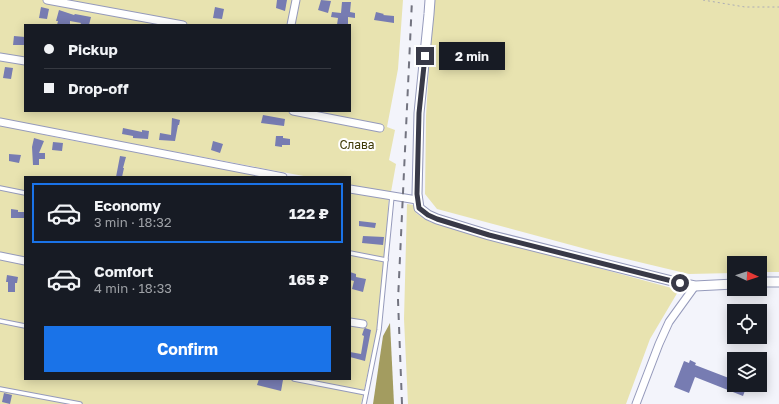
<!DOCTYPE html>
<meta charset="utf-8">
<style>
:root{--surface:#171b24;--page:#242831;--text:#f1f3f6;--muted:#9ea1a6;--line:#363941;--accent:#1a73e8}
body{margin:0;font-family:"Golos Text",sans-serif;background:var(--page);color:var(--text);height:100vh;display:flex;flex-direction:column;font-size:15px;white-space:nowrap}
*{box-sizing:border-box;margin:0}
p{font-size:13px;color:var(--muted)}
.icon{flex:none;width:22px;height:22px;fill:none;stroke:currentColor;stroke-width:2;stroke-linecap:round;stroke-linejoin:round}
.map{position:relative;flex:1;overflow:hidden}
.sheet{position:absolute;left:24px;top:176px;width:327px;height:204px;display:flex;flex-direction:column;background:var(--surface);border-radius:0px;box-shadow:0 2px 10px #0003}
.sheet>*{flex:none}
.guide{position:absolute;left:24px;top:24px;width:327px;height:88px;border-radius:0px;box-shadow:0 2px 10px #0003;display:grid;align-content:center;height:88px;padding:0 20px;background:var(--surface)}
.needle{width:26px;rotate:93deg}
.buttons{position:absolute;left:727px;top:256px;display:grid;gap:8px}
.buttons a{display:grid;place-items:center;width:40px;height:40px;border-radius:0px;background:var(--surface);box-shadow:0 2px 10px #0003;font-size:20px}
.end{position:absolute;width:18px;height:18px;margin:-9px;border:5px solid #383947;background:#fff;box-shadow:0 0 0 2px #fff}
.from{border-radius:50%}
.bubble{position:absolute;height:28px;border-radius:0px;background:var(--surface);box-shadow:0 2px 10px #0003;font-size:13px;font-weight:700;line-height:28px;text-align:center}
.guide b{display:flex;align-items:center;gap:14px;height:38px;font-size:15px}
.guide b+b{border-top:1px solid var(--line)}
.guide i{width:10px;height:10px;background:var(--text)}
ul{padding:7px 0 0;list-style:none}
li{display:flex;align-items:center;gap:12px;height:60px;margin:0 8px 6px;padding:0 12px;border:2px solid transparent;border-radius:0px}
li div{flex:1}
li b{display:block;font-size:15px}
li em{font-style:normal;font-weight:700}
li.active{border-color:var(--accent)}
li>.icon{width:36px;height:36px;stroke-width:1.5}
.primary-button{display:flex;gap:8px;margin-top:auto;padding:8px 20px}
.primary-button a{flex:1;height:46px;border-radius:0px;background:var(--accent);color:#fff;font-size:16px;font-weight:700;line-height:46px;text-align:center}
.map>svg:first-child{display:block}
.green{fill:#e8e3b0;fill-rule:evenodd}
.water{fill:#a39c60}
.building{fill:#777cb2}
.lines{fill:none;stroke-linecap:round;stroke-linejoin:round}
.service-casing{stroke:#959abb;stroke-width:5.5}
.minor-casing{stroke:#959abb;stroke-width:9}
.tertiary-casing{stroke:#959abb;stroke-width:11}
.path{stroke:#abacb6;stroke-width:1;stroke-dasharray:2 3;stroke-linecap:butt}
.service{stroke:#fff;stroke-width:3.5}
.minor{stroke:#fff;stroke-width:7}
.tertiary{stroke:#fff;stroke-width:9}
.rail{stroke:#737480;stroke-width:2;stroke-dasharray:7 7;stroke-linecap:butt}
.route{stroke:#383947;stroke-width:5}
.labels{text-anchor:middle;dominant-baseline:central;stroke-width:4;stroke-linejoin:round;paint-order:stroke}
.park-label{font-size:12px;fill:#3f3a07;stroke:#fff}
</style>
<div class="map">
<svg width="779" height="404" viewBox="0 0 779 404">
<rect width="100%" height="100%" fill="#f3f4fb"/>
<g class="green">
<path d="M 0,0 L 403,0 L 398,69 L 387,127 L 395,130 L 389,160 L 396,164 L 391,192 L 350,185 L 350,177 L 309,177 L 0,119 ZM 25,25 L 350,25 L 350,111 L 25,111 Z"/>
<polygon points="433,0 779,0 779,272 760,272 760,263 734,263 734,273 689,274 597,252 437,209 425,194 426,116"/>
<polygon points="0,125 64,139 277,177 25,177 25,379 350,379 350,190 389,197 380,316 361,404 0,404"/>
<polygon points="407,204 414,205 416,213 430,222 679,290 650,339 626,404 408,404 404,319"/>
</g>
<polygon class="water" points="390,323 394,404 373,404 383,336"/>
<g class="building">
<polygon points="277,0 287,0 285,11 276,8"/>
<polygon points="321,0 331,1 328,13 318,10"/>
<polygon points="342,2 351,2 350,12 355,13 355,18 348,17 348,25 337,25 338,18 331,17 332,12 341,13"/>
<polygon points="41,7 49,9 47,19 39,18"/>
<polygon points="215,7 224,9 222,19 213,18"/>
<polygon points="59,10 74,15 75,14 91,17 89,25 80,25 81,23 70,21 70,25 57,25 58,21 56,21"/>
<polygon points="376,12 384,14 383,15 394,16 394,23 374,20"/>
<polygon points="14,36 25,37 25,45 13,45"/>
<polygon points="5,67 13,68 11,79 3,78"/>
<polygon points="263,115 285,119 284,126 261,123"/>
<polygon points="172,118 180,120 179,125 178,125 175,141 159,140 160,133 171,135"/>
<polygon points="123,128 142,132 142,130 149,131 148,139 133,138 133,136 122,134"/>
<polygon points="276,136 283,136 283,138 290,139 290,145 282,145 282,147 275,146"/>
<polygon points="34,138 44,141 39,153 45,153 45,159 39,159 39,165 33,165 32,147"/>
<polygon points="213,141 223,144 220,153 211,150"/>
<polygon points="53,142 63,143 62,151 52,150"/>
<polygon points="9,154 21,155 19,163 9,161"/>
<polygon points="120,156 126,157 123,168 124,168 122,177 116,177"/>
<polygon points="11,209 18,210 18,212 25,212 25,218 11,218"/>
<polygon points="359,221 376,223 375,228 359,226"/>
<polygon points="363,236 384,237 383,245 362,243"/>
<polygon points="350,272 356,274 356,277 366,279 363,292 352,289 354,281 350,280"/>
<polygon points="7,275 18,277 17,283 15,283 15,292 8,292 8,282 6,282"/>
<polygon points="365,328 371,330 365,361 350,357 350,352 361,354 364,336 362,335 364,329"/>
<polygon points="690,360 696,363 695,365 734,380 734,385 747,385 743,396 695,377 689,393 674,387 684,361 689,363"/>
<polygon points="259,379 283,380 281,391 257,385"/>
<polygon points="4,393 12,395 10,404 2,402"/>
</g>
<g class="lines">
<defs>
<g id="service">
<polyline points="0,188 25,193"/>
<polyline points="350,253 386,260"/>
<polyline points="0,321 25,326"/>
<polyline points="294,379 366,393"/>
<polyline points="0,389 80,404"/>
<polyline points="364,404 379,330 392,196"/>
</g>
<g id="minor">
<polyline points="47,0 183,25"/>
<polyline points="291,25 296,0"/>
<polyline points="0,57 25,61"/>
<polyline points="293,111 380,128"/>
<polyline points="0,122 283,177"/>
<polyline points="350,189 417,200"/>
<polyline points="0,256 25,261"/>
<polyline points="350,322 363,324"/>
<polyline points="636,404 659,344 669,322 695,286"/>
</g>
<g id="tertiary">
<polyline points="430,0 429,14 419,113 417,194 419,208 428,215 437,219 489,235 680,283 695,286 734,284"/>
<polyline points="760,282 779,282"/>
</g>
</defs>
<use href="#service" class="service-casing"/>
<use href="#minor" class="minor-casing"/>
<use href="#tertiary" class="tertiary-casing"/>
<polyline class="path" points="703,0 745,7 779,7"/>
<use href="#service" class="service"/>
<use href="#minor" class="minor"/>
<use href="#tertiary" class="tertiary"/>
<polyline class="rail" points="402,404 398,300 412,0"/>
</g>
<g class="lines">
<polyline class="route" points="425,56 419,113 417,194 419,208 428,215 437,219 489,235 680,283"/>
</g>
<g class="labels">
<g class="park-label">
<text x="357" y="144">Слава</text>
</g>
</g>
</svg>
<div class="buttons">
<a><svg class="needle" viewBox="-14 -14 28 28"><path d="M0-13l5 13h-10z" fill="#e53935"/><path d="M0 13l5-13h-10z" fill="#9ea1a6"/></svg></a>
<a><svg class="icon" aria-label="locate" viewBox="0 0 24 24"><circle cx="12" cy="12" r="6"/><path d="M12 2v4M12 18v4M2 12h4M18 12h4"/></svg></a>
<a><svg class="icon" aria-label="layers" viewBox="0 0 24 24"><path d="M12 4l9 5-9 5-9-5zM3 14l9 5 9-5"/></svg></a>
</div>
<i class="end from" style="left:680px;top:283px"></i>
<i class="end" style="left:425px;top:56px"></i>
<div class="bubble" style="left:439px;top:42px;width:66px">2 min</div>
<div class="guide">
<b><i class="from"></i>Pickup</b>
<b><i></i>Drop-off</b>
</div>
<section class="sheet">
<ul>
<li class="active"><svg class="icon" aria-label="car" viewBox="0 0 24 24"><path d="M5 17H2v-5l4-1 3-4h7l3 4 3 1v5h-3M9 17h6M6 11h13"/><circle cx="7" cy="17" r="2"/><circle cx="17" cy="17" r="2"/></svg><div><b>Economy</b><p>3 min · 18:32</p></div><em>122 ₽</em></li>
<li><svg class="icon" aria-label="car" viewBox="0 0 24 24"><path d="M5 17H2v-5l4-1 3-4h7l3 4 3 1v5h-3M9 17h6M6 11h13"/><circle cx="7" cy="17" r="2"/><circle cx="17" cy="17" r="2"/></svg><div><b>Comfort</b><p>4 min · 18:33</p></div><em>165 ₽</em></li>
</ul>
<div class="primary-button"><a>Confirm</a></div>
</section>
</div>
